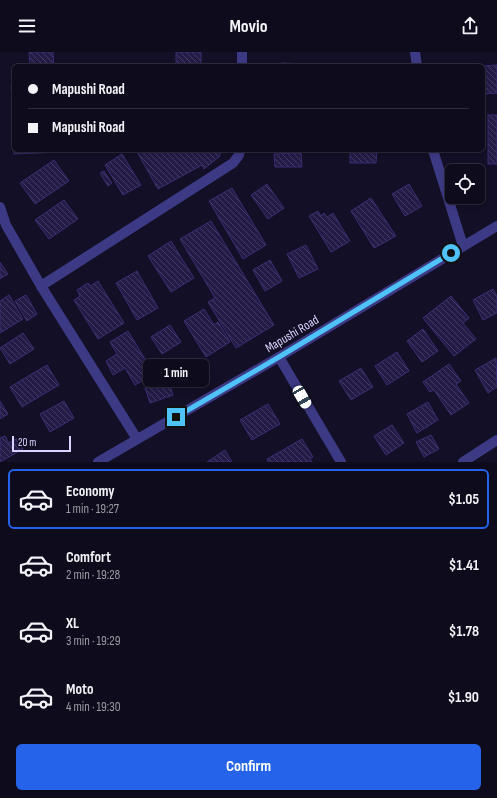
<!DOCTYPE html>
<meta charset="utf-8">
<style>
:root{--surface:#0e0b1c;--page:#1c1929;--text:#f1f3f6;--muted:#9b9ba3;--line:#2e2b3b;--accent:#2563eb}
body{margin:0;font-family:"Sofia Sans Condensed",sans-serif;background:var(--page);color:var(--text);height:100vh;display:flex;flex-direction:column;font-size:15px;white-space:nowrap}
*{box-sizing:border-box;margin:0}
p{font-size:13px;color:var(--muted)}
.icon{flex:none;width:22px;height:22px;fill:none;stroke:currentColor;stroke-width:2;stroke-linecap:round;stroke-linejoin:round}
.map{position:relative;height:410px;overflow:hidden}
.panel{display:flex;flex-direction:column;background:var(--surface);flex:1}
.panel>*{flex:none}
.hud{position:absolute;left:12px;top:12px;width:473px;height:88px;border-radius:6px;box-shadow:0 2px 6px #0003,0 0 0 1px var(--line);display:grid;align-content:center;height:88px;padding:0 16px;background:var(--surface)}
.controls{position:absolute;left:445px;top:112px;display:grid;gap:8px}
.controls a{display:grid;place-items:center;width:40px;height:40px;border-radius:6px;background:var(--surface);box-shadow:0 2px 6px #0003,0 0 0 1px var(--line);font-size:20px}
.scale{position:absolute;left:12px;bottom:10px;width:59px;box-sizing:border-box;padding-left:4px;border:2px solid #d9d4ff;border-top:0;font-size:11px;line-height:14px;white-space:nowrap;color:#d9d4ff;-webkit-text-stroke:3px #130f26;paint-order:stroke}
.end{position:absolute;width:18px;height:18px;margin:-9px;border:5px solid #4fc3f7;background:#111;box-shadow:0 0 0 2px #111}
.from{border-radius:50%}
.bubble{position:absolute;height:28px;border-radius:6px;background:var(--surface);box-shadow:0 2px 6px #0003,0 0 0 1px var(--line);font-size:13px;font-weight:700;line-height:28px;text-align:center}
.car{position:absolute;width:12px;height:24px;margin:-12px -6px;border-radius:5px;box-shadow:0 0 3px 1px #0007;background:linear-gradient(#fff 24%,#345 0 40%,#fff 0 76%,#345 0 86%,#fff 0)}
.hud b{display:flex;align-items:center;gap:14px;height:38px;font-size:15px}
.hud b+b{border-top:1px solid var(--line)}
.hud i{width:10px;height:10px;background:var(--text)}
ul{padding:7px 0 0;list-style:none}
li{display:flex;align-items:center;gap:12px;height:60px;margin:0 8px 6px;padding:0 8px;border:2px solid transparent;border-radius:6px}
li div{flex:1}
li b{display:block;font-size:15px}
li em{font-style:normal;font-weight:700}
li.current{border-color:var(--accent)}
li>.icon{width:36px;height:36px;stroke-width:1.5}
.cta{display:flex;gap:8px;margin-top:auto;padding:8px 16px}
.cta a{flex:1;height:46px;border-radius:6px;background:var(--accent);color:#fff;font-size:16px;font-weight:700;line-height:46px;text-align:center}
header{display:flex;justify-content:space-between;align-items:center;height:52px;padding:0 16px;background:var(--surface);font-size:18px;font-weight:700}
.map>svg:first-child{display:block}
.building{fill:url(#building-back-hatch);stroke:#3b2d73}
.lines{fill:none;stroke-linecap:round;stroke-linejoin:round}
.minor{stroke:#3d3a85;stroke-width:10}
.route{stroke:#4fc3f7;stroke-width:5}
.labels{text-anchor:middle;dominant-baseline:central;stroke-width:3.5;stroke-linejoin:round;paint-order:stroke}
.street-label{font-size:13px;fill:#d9d4ff;stroke:#130f26}
</style>
<header><svg class="icon" aria-label="menu" viewBox="0 0 24 24"><path d="M4 6h16M4 12h16M4 18h16"/></svg>Movio<svg class="icon" aria-label="share" viewBox="0 0 24 24"><path d="M12 15V3M7 8l5-5 5 5M5 13v7h14v-7"/></svg></header>
<div class="map">
<svg width="497" height="410" viewBox="0 0 497 410">
<defs>
<pattern id="building-back-hatch" width="6" height="6" patternUnits="userSpaceOnUse"><rect width="6" height="6" fill="#241b47"/><path d="M-1 5l2 2M0 0l6 6M5-1l2 2" fill="none" stroke="#433b63"/></pattern>
</defs>
<rect width="100%" height="100%" fill="#130f26"/>
<g class="building">
<polygon points="29,0 53,0 54,14 30,14"/>
<rect x="176" y="0" width="25" height="14"/>
<polygon points="281,11 307,12 307,14 280,14"/>
<polygon points="497,13 497,41 483,42 483,14"/>
<polygon points="11,34 14,34 14,61 13,61"/>
<rect x="488" y="63" width="9" height="49"/>
<polygon points="14,98 61,98 61,100 14,102"/>
<polygon points="136,98 220,98 220,104 204,117 202,113 158,137"/>
<polygon points="350,98 377,98 376,111 350,111"/>
<polygon points="301,101 302,115 275,115 274,102"/>
<polygon points="122,102 141,133 123,143 105,113"/>
<polygon points="54,108 69,129 35,152 20,131"/>
<polygon points="104,119 112,131 108,134 100,121"/>
<polygon points="267,132 284,156 268,167 251,143"/>
<polygon points="409,132 422,154 405,164 392,142"/>
<polygon points="232,136 266,193 243,207 209,149"/>
<polygon points="371,146 396,184 374,196 351,159"/>
<polygon points="64,148 78,167 49,187 35,168"/>
<polygon points="318,159 321,164 324,161 327,165 333,161 350,189 331,200 309,164"/>
<polygon points="211,169 274,273 236,296 208,250 215,246 180,187"/>
<polygon points="171,189 194,226 171,240 148,204"/>
<polygon points="306,193 318,217 299,226 287,202"/>
<polygon points="270,208 282,229 265,239 253,218"/>
<polygon points="0,210 8,222 0,227"/>
<polygon points="137,219 158,256 137,268 116,231"/>
<polygon points="98,229 124,271 98,287 74,248 80,244 77,238 88,231 90,234"/>
<polygon points="493,237 497,244 497,261 483,268 473,248"/>
<polygon points="9,243 23,267 0,281 0,249"/>
<polygon points="26,243 37,262 27,269 15,249"/>
<polygon points="451,244 469,266 463,271 476,287 454,304 423,266"/>
<polygon points="204,257 214,273 218,270 230,290 206,305 184,269"/>
<polygon points="170,273 181,290 162,302 151,285"/>
<polygon points="423,277 438,299 422,310 407,289"/>
<polygon points="128,279 154,322 135,333 125,316 113,323 106,309 117,302 110,290"/>
<polygon points="23,281 34,297 10,312 0,296"/>
<polygon points="397,300 409,319 387,333 375,314"/>
<polygon points="496,306 497,335 488,341 475,318"/>
<polygon points="449,312 461,329 456,332 469,351 451,363 434,338 430,340 423,330"/>
<polygon points="47,313 59,333 22,355 10,335"/>
<polygon points="361,316 373,335 351,348 339,329"/>
<polygon points="168,327 173,343 150,351 145,336"/>
<polygon points="0,349 8,362 0,367"/>
<polygon points="64,349 74,366 50,380 40,362"/>
<polygon points="428,350 438,368 417,381 407,362"/>
<polygon points="268,352 280,372 252,388 240,368"/>
<polygon points="392,373 404,391 386,403 374,384"/>
<polygon points="431,383 439,397 424,405 416,390"/>
<polygon points="5,384 9,391 16,387 23,397 0,410 0,386"/>
<polygon points="302,387 313,405 310,407 312,410 268,410 267,407"/>
<polygon points="225,398 232,410 207,410"/>
</g>
<g class="lines">
<g class="minor">
<polyline points="415,0 417,14"/>
<polyline points="242,14 242,0"/>
<polyline points="433,98 463,194"/>
<polyline points="0,155 6,173 41,234 137,387"/>
<polyline points="41,234 233,111 239,103 240,98"/>
<polyline points="279,305 341,410"/>
<polyline points="98,410 279,305 497,174"/>
<polyline points="463,410 497,388"/>
</g>
</g>
<g class="lines">
<polyline class="route" points="176,365 279,305 451,201"/>
</g>
<g class="labels">
<g class="street-label">
<text transform="translate(292 282) rotate(-31)">Mapushi Road</text>
</g>
</g>
</svg>
<div class="controls">
<a><svg class="icon" aria-label="locate" viewBox="0 0 24 24"><circle cx="12" cy="12" r="6"/><path d="M12 2v4M12 18v4M2 12h4M18 12h4"/></svg></a>
</div>
<div class="scale">20 m</div>
<i class="end from" style="left:451px;top:201px"></i>
<i class="end" style="left:176px;top:365px"></i>
<div class="bubble" style="left:143px;top:307px;width:66px">1 min</div>
<i class="car" style="left:302px;top:345px;rotate:150deg"></i>
<div class="hud">
<b><i class="from"></i>Mapushi Road</b>
<b><i></i>Mapushi Road</b>
</div>
</div>
<section class="panel">
<ul>
<li class="current"><svg class="icon" aria-label="car" viewBox="0 0 24 24"><path d="M5 17H2v-5l4-1 3-4h7l3 4 3 1v5h-3M9 17h6M6 11h13"/><circle cx="7" cy="17" r="2"/><circle cx="17" cy="17" r="2"/></svg><div><b>Economy</b><p>1 min · 19:27</p></div><em>$1.05</em></li>
<li><svg class="icon" aria-label="car" viewBox="0 0 24 24"><path d="M5 17H2v-5l4-1 3-4h7l3 4 3 1v5h-3M9 17h6M6 11h13"/><circle cx="7" cy="17" r="2"/><circle cx="17" cy="17" r="2"/></svg><div><b>Comfort</b><p>2 min · 19:28</p></div><em>$1.41</em></li>
<li><svg class="icon" aria-label="car" viewBox="0 0 24 24"><path d="M5 17H2v-5l4-1 3-4h7l3 4 3 1v5h-3M9 17h6M6 11h13"/><circle cx="7" cy="17" r="2"/><circle cx="17" cy="17" r="2"/></svg><div><b>XL</b><p>3 min · 19:29</p></div><em>$1.78</em></li>
<li><svg class="icon" aria-label="car" viewBox="0 0 24 24"><path d="M5 17H2v-5l4-1 3-4h7l3 4 3 1v5h-3M9 17h6M6 11h13"/><circle cx="7" cy="17" r="2"/><circle cx="17" cy="17" r="2"/></svg><div><b>Moto</b><p>4 min · 19:30</p></div><em>$1.90</em></li>
</ul>
<div class="cta"><a>Confirm</a></div>
</section>
